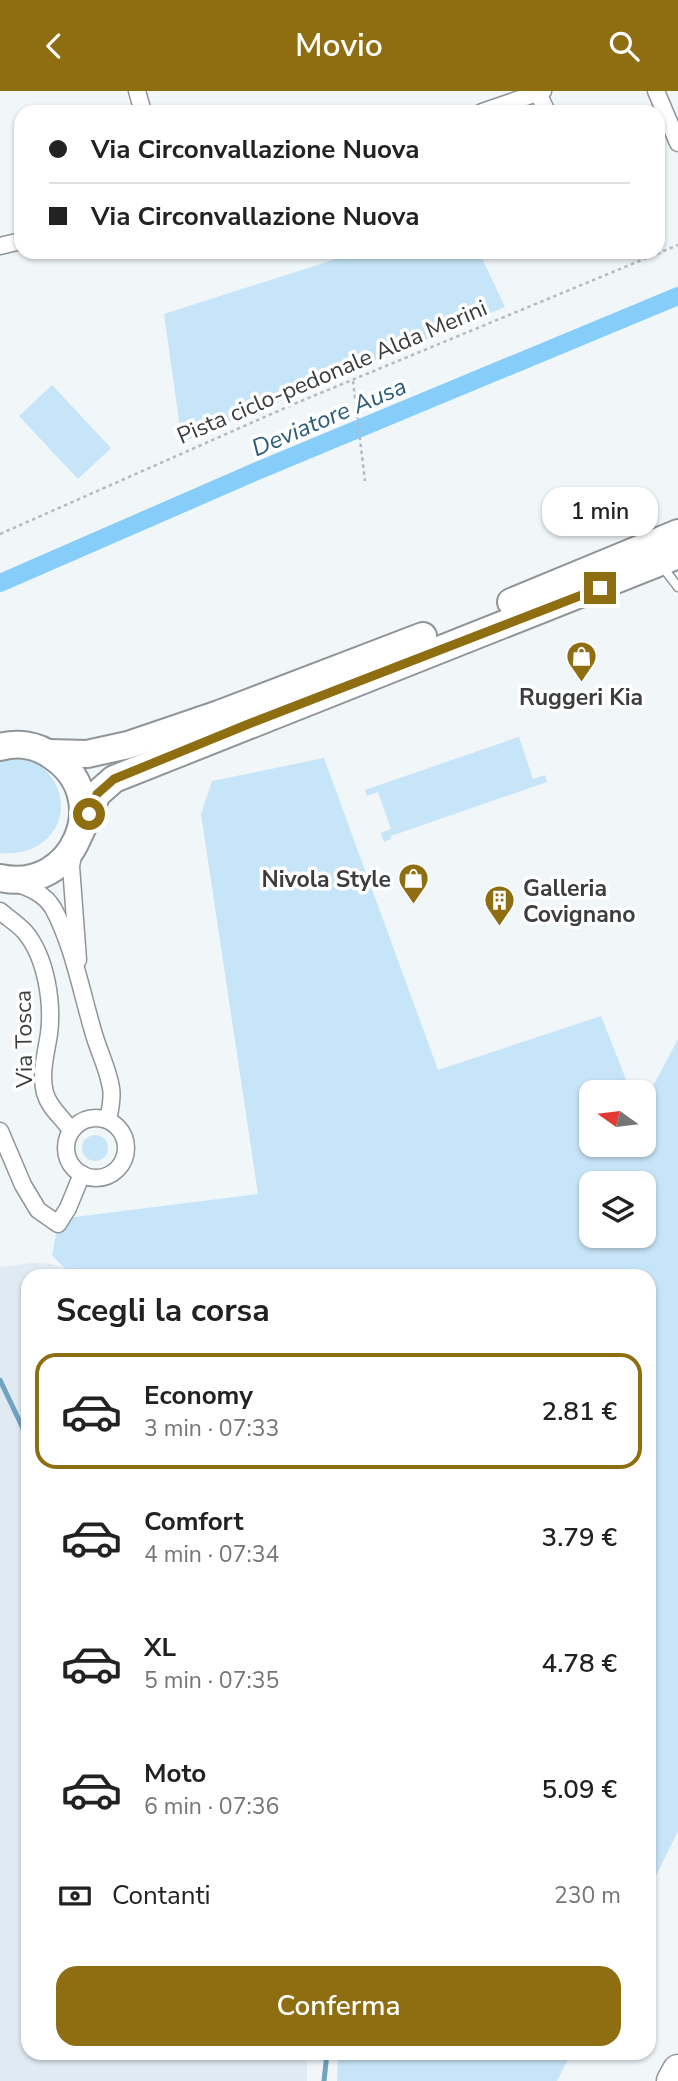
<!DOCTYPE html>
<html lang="it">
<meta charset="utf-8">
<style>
:root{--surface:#fff;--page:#f2f2f2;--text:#222;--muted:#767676;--line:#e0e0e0;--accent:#8f6d11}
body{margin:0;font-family:"Nunito Sans",sans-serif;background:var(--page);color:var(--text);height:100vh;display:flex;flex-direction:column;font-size:26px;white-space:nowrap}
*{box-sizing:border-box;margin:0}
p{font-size:23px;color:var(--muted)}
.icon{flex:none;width:38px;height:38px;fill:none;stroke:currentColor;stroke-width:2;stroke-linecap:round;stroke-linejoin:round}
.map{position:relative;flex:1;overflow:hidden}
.details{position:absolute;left:21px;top:1178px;width:635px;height:791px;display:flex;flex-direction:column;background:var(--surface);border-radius:21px;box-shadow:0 2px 5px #0004}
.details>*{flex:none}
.banner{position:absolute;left:14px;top:14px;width:651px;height:154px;border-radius:21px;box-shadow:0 2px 5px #0004;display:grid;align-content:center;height:154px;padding:0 35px;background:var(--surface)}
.needle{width:46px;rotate:284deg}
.tools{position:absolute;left:579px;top:989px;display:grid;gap:14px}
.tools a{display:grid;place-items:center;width:77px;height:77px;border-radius:14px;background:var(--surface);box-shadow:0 2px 5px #0004;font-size:35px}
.end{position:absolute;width:32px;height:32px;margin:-16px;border:9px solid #8f6d11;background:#fff;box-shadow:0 0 0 4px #fff}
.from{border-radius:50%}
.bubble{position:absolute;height:49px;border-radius:21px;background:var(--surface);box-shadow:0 2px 5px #0004;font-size:23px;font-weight:600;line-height:49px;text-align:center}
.banner b{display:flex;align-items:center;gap:24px;height:66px;font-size:26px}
.banner b+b{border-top:2px solid var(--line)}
.banner i{width:18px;height:18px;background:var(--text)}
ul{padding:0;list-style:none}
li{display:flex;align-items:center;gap:21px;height:116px;margin:0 14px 10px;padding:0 21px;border:4px solid transparent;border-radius:21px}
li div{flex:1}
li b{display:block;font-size:26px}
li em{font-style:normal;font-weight:600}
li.current{border-color:var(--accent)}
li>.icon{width:63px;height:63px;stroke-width:1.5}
h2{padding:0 35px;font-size:32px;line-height:84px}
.pay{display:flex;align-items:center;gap:18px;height:77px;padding:0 35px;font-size:26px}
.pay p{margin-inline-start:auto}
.primary-button{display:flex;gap:14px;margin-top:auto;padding:14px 35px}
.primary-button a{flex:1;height:80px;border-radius:21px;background:var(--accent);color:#fff;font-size:28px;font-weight:600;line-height:80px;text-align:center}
header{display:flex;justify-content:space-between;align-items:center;height:91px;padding:0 35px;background:var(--accent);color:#fff;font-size:32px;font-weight:600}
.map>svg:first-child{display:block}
.built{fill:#dfeaf2}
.green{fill:#c7e5f8;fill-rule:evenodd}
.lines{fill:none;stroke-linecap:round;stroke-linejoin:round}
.stream{stroke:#70a2c1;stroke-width:5}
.canal{stroke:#86cef9;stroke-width:18}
.service-casing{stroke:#909598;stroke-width:11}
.minor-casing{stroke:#909598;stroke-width:19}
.primary-casing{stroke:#909598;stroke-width:30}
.motorway-casing{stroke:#909598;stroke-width:33}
.path{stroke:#b6babc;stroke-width:2.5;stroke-dasharray:3.5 3.5;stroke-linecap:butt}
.service{stroke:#fff;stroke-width:8}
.minor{stroke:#fff;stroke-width:16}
.primary{stroke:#fff;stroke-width:26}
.motorway{stroke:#fff;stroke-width:30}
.route{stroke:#8f6d11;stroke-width:9}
.labels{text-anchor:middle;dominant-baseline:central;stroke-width:7;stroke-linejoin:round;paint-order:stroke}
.street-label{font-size:23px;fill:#3b3d3e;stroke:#fff}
.poi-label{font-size:23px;font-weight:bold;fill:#3b3d3e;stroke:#fff}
.water-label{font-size:24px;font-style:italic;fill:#285e7b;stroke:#fff}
</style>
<header><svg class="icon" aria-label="back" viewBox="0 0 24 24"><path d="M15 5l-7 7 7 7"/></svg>Movio<svg class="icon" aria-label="search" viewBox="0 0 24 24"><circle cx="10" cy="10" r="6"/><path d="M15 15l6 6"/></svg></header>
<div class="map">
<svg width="678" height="1990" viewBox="0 0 678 1990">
<rect width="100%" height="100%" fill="#f1f6f9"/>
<polygon class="built" points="32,1172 52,1173 66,1177 72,1185 28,1185 28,1962 307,1962 307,1990 0,1990 0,1176"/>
<g class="green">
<polygon points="358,161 479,161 505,216 182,351 164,223"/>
<polygon points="52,294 111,357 78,388 19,325"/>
<polygon points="530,642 519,646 533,688 545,684 547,691 391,745 391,748 384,751 381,742 391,738 378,701 367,705 365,699"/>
<path d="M 24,665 C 85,692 66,768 0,762 L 0,666 Z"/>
<path d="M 324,667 L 438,979 L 601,925 L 631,1001 L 592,1001 L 592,1054 L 644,1054 L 644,1012 L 678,948 L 678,1740 L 649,1799 L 649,1185 L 72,1185 L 52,1164 L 59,1128 L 258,1103 L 201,723 L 212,690 ZM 592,1092 L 644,1092 L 644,1144 L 592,1144 Z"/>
<circle cx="95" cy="1057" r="13"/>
<polygon points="338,1962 571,1962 557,1990 337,1990"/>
</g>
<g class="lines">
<g class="stream">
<polyline points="0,1289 28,1348"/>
<polyline points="324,1990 327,1962"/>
</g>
<polyline class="canal" points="0,492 257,380 678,205"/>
<defs>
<polyline id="service" points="662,475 678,496"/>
<g id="minor">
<polyline points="137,0 143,21"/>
<polyline points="656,0 678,52"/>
<polyline points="538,2 547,21"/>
<polyline points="482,21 543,0"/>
<polyline points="0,155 21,150"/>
<polyline points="74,759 71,775 78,869"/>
<path d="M 13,791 C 29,797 44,802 53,817 C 72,851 82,903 93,940 C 98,959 108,977 111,997 C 113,1007 110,1019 108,1029"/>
<path d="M 0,820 C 8,827 18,833 25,841 C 46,866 53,911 49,943 C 46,962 40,983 45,1002 C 50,1019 63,1026 71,1040"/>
<circle cx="96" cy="1057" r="30"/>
<polyline points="0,1040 23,1094 38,1119 58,1133 68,1117 82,1083"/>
</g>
<g id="primary">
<polyline points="511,511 678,442"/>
<path d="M 0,656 C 18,651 37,654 52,665 C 115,706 74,803 0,787"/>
<polyline points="49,662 87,663 128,654 219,623 423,545"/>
<polyline points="80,742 97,703 114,688 678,464"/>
</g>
<polyline id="motorway" points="672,1990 678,1979"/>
</defs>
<use href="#service" class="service-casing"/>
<use href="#minor" class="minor-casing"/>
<use href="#primary" class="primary-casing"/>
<use href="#motorway" class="motorway-casing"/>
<g class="path">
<polyline points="353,290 365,390"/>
<polyline points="0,443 294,313 678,154"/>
</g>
<use href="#service" class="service"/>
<use href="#minor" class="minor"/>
<use href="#primary" class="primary"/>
<use href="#motorway" class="motorway"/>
</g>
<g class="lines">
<polyline class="route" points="89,723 97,703 114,688 251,632 600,497"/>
</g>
<defs>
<symbol id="shop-pin" viewBox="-11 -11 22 30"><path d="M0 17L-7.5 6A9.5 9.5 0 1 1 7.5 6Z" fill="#8f6d11" stroke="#fff"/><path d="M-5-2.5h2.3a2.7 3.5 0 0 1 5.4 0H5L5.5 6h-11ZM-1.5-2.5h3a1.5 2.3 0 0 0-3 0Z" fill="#fff"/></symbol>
<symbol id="building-pin" viewBox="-11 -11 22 30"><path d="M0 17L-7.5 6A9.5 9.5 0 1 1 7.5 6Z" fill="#8f6d11" stroke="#fff"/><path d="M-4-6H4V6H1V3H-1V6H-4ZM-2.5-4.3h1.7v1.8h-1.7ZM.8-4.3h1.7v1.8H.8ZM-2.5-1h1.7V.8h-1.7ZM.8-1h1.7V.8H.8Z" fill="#fff"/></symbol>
</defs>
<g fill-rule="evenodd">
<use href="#shop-pin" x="564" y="548" width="35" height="47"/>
<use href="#shop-pin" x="396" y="770" width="35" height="47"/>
<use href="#building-pin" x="482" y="792" width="35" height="47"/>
</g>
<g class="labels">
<g class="street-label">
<text transform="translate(332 281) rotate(-23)">Pista ciclo-pedonale Alda Merini</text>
<text transform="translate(24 948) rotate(-91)">Via Tosca</text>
</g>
<g class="poi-label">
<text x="581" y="606">Ruggeri Kia</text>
<text x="391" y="788" text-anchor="end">Nivola Style</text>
<text x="523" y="797" text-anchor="start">Galleria<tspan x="523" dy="26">Covignano</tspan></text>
</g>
<g class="water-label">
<text transform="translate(329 326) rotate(-23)">Deviatore Ausa</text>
</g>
</g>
</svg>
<div class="tools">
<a><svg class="needle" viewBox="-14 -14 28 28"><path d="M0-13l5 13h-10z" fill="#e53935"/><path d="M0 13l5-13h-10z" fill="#767676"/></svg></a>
<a><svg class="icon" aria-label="layers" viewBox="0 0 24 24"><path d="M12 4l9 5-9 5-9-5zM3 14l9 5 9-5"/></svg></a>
</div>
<i class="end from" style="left:89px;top:723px"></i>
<i class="end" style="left:600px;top:497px"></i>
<div class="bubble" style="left:542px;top:396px;width:116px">1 min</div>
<div class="banner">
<b><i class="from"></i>Via Circonvallazione Nuova</b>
<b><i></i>Via Circonvallazione Nuova</b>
</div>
<section class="details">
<h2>Scegli la corsa</h2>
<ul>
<li class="current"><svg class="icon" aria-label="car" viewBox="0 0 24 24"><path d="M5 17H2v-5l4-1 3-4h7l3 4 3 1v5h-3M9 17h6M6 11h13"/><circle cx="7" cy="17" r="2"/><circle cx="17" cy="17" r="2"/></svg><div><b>Economy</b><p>3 min · 07:33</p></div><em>2.81 €</em></li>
<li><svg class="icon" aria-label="car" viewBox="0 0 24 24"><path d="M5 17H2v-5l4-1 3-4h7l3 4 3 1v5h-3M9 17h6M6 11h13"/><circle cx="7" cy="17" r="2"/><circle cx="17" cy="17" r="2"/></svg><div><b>Comfort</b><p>4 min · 07:34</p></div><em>3.79 €</em></li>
<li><svg class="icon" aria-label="car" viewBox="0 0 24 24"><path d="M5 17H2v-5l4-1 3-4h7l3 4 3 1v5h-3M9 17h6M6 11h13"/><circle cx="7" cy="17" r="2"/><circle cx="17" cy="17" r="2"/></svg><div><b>XL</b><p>5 min · 07:35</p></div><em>4.78 €</em></li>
<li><svg class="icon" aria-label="car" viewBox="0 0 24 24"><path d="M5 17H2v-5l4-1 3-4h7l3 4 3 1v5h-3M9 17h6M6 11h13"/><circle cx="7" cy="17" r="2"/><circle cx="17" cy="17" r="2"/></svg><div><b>Moto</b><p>6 min · 07:36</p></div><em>5.09 €</em></li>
</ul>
<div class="pay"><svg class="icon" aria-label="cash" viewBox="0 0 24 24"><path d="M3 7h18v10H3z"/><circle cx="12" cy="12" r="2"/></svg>Contanti<p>230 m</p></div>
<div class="primary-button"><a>Conferma</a></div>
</section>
</div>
